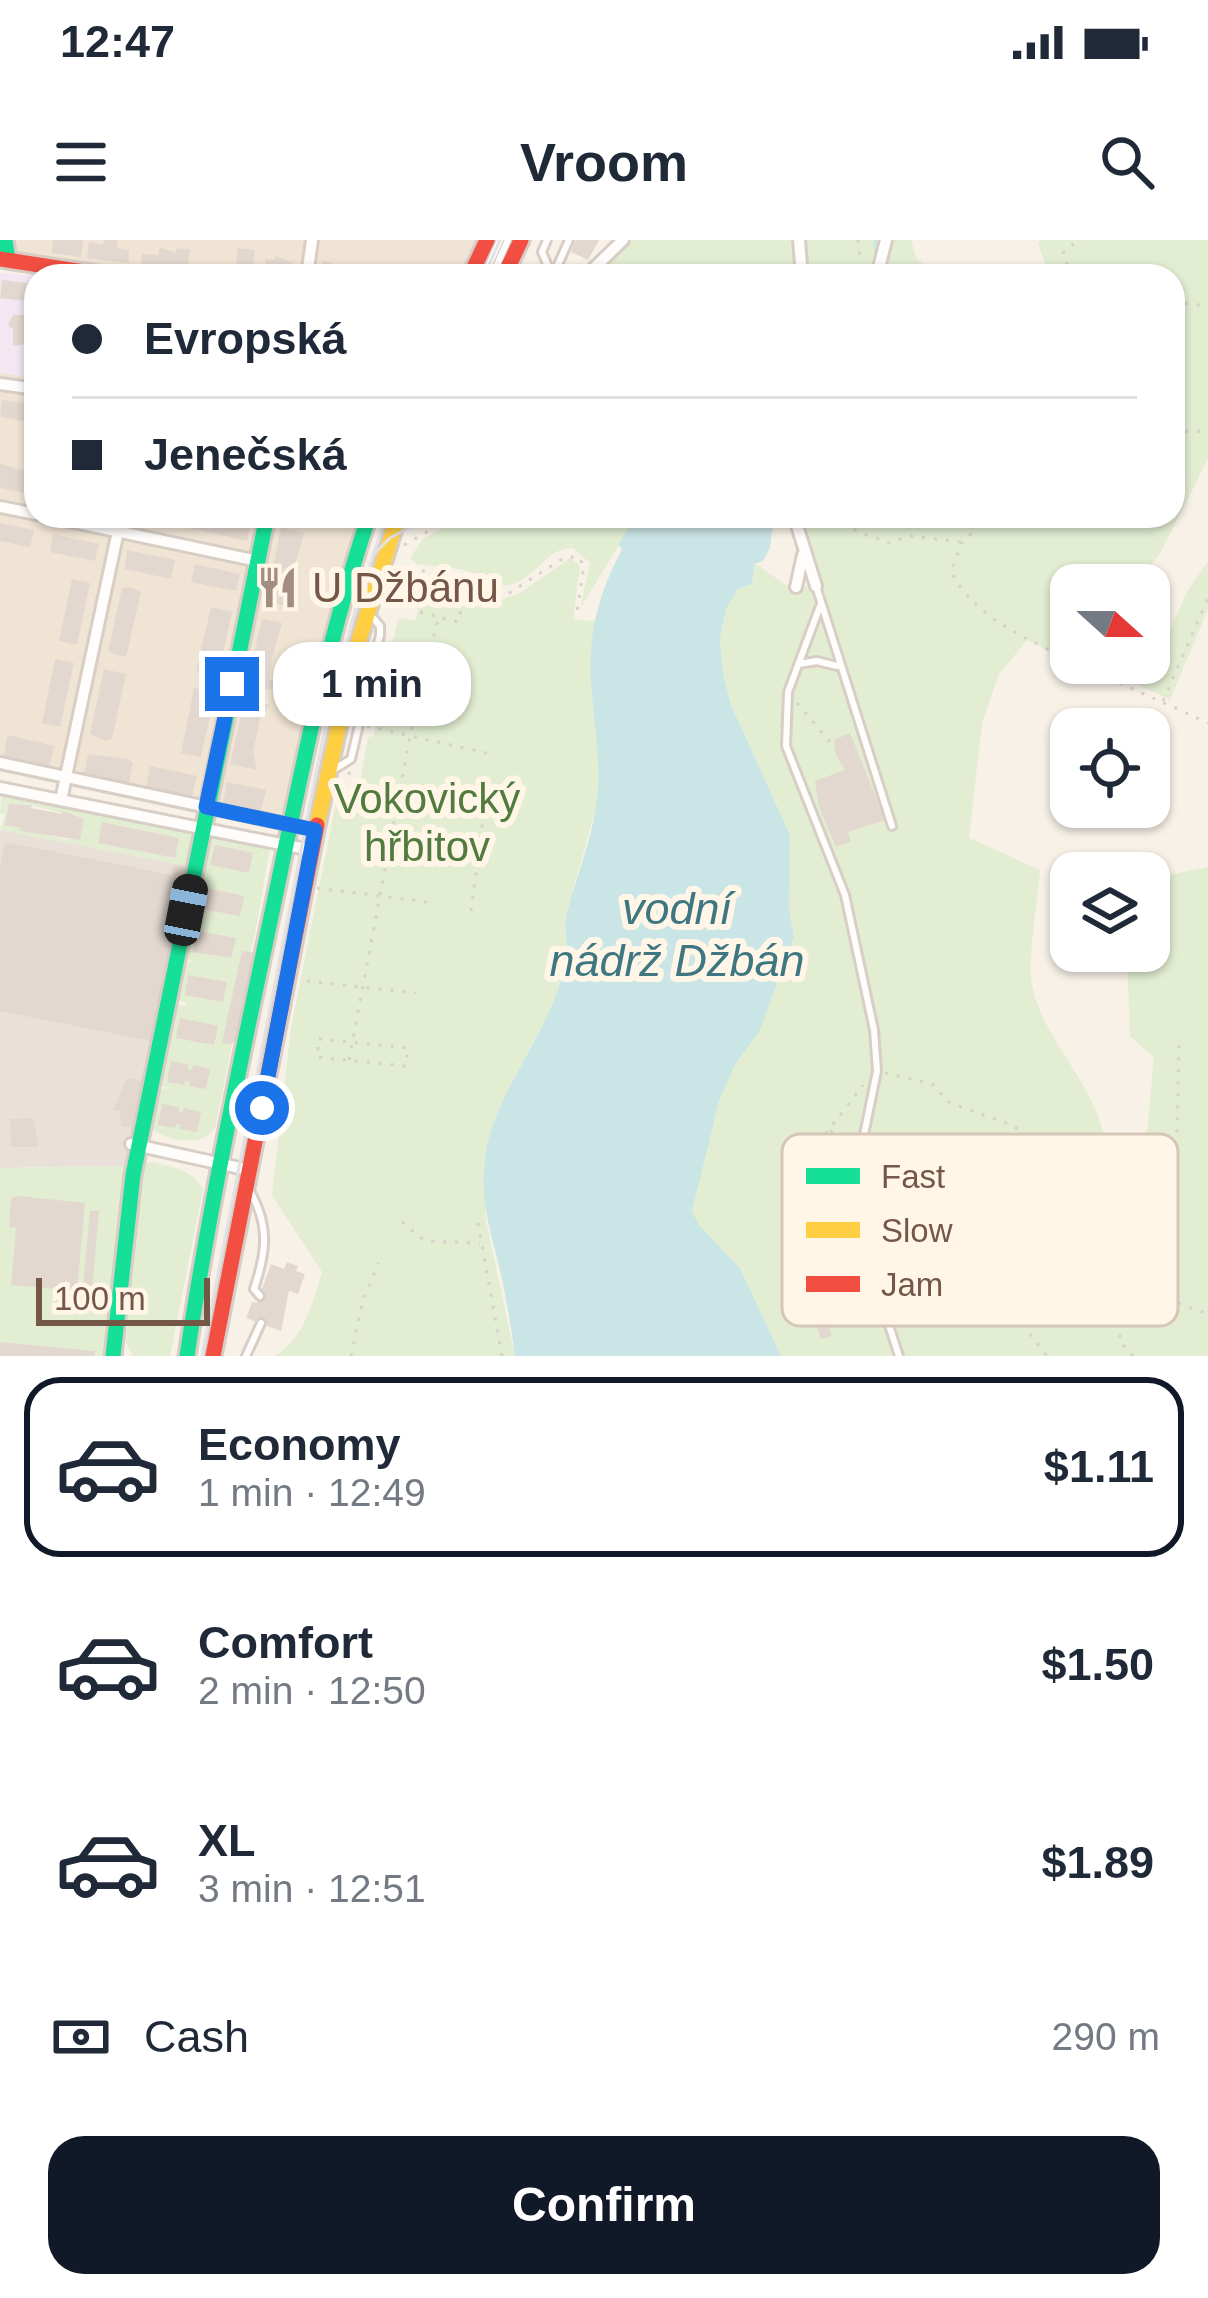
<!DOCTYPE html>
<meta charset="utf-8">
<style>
:root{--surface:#fff;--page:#f2f2f3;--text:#1f2937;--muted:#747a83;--line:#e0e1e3;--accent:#111827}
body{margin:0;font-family:Arial,sans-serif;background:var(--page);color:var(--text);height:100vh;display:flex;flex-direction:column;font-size:45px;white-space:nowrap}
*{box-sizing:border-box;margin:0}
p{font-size:39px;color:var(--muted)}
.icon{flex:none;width:66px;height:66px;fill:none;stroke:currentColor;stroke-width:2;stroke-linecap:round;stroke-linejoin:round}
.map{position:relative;height:1116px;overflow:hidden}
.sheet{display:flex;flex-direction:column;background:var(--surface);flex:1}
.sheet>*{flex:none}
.banner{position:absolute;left:24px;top:24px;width:1161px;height:264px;border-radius:36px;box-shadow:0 3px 9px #0004;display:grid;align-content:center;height:264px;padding:0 48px;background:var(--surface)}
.needle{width:78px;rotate:111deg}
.tools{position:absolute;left:1050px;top:324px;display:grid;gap:24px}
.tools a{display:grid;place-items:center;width:120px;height:120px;border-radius:24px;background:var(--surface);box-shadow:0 3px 9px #0004;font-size:60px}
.scale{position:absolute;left:36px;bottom:30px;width:174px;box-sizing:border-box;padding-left:12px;border:6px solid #755748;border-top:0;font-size:33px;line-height:42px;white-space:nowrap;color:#755748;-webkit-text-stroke:9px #fff6e8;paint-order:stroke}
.end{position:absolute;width:54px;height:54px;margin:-27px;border:15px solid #1a73e8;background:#fff;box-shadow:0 0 0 6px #fff}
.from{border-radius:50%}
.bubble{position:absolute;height:84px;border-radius:36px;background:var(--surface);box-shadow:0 3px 9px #0004;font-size:39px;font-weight:700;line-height:84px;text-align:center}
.car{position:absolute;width:36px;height:72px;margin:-36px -18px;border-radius:15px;box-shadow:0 0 9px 3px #0007;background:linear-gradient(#222 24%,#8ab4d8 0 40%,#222 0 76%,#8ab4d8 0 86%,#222 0)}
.banner b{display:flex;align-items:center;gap:42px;height:114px;font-size:45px}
.banner b+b{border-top:3px solid var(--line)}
.banner i{width:30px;height:30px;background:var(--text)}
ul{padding:21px 0 0;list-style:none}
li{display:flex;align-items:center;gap:36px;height:180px;margin:0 24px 18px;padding:0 24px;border:6px solid transparent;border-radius:36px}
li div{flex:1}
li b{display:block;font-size:45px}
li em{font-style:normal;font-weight:700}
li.active{border-color:var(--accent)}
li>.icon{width:108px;height:108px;stroke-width:1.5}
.pay{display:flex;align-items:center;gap:30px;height:132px;padding:0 48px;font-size:45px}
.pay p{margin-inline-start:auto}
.action{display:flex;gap:24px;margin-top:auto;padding:24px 48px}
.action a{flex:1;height:138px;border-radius:36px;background:var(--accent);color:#fff;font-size:48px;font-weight:700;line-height:138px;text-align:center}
.status{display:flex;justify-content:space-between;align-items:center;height:84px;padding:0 60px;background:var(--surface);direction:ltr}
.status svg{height:33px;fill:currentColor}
header{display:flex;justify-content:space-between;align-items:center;height:156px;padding:0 48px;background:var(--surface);font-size:54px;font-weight:700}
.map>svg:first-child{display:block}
.residential{fill:#f0e4d4}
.industrial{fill:#e9e1d9}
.education{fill:#f3e7f1}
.green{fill:#e2edd2;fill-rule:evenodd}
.water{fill:#cae5e6}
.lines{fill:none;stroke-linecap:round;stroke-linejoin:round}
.stream{stroke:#cae5e6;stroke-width:3}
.building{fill:#e3d8cf}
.lane-casing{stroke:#d8cec5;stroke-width:12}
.street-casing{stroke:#d8cec5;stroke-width:16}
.fast-casing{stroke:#d7cdc4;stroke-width:21}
.slow-casing{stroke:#d7cdc4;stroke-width:21}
.jam-casing{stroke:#d7cdc4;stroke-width:21}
.path{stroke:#d9d0cb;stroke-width:3;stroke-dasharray:3 9;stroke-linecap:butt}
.lane{stroke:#fefdfb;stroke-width:6}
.street{stroke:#fefdfb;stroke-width:10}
.fast{stroke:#16e098;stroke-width:15}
.slow{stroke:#ffcf43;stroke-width:15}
.jam{stroke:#f24e42;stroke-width:15}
.tram{stroke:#e4e1e4;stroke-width:3}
.route{stroke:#1a73e8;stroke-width:15}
.labels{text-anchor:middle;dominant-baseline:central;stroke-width:12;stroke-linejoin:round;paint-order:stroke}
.poi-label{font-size:42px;fill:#755748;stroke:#fff6e8;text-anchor:start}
.park-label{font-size:42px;fill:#517b3f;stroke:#fff6e8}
.water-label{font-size:45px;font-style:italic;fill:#3e7782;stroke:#fff6e8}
.key{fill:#fff6e8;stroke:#d6c6b8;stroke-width:3}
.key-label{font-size:33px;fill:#755748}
</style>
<div class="status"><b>12:47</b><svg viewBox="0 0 49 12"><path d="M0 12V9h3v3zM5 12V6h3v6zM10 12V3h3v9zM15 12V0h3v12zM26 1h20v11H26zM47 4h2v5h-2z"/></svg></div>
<header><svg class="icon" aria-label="menu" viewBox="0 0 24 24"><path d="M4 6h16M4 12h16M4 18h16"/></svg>Vroom<svg class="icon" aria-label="search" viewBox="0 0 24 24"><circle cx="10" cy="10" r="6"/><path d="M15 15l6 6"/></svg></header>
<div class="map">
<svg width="1208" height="1116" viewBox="0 0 1208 1116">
<rect width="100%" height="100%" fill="#f7f1e7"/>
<g class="residential">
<polygon points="10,0 476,0 460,36 164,36 23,18 12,10"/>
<polygon points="0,133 36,138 36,276 363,276 285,577 0,519"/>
</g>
<polygon class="industrial" points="0,590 187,626 127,926 0,928"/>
<polygon class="education" points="0,33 36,36 36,138 0,133"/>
<g class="green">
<polygon points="632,0 911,0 916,17 934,36 595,36"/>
<path d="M 1041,0 L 1208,0 L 1208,219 L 1160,313 L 1137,345 L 1071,345 L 1071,423 L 1107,423 L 1136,429 L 1157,418 L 1187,352 L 1208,321 L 1208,369 L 1170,460 L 1120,436 L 1071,423 L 1027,400 L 999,434 L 982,483 L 969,598 L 1040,630 C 1038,660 1026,724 1033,750 C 1046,802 1091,841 1103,892 C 1110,923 1087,944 1090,973 L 1105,987 L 1120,980 L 1136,951 L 1145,915 L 1154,817 L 1130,796 L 1127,711 L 1149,711 L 1149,639 L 1208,627 L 1208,1116 L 781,1116 L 740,1028 L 699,985 L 692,971 L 703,915 L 719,861 L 736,823 L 760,789 L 794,697 L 789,669 L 790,595 L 731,465 L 723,434 L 720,398 L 726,369 L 738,349 L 752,344 L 756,324 L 786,345 L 811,347 L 812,325 L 802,276 L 1173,276 L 1173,36 L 1060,36 L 1047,28 L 1038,4 Z"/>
<path d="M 464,276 L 636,276 L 580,369 L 590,323 L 573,308 C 544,308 536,340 509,345 C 493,348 487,337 474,333 C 457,327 435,327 417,324 L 410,318 L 423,299 Z"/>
<path d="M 570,318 L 580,326 L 573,380 L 595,381 L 591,414 L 592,455 L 601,508 L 596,568 L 565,678 L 566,716 L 554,764 L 510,845 L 484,923 L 486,981 L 515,1116 L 275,1116 C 305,1097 312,1064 322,1032 L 272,955 L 291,788 L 338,553 L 358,554 L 368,497 L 373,497 L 377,479 L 373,477 L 374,471 L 399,378 L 416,381 L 422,348 L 485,365 L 520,353 Z"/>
<path d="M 2,554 L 189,592 L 193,596 L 187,626 L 0,590 L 5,575 L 0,573 ZM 9,564 L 27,564 L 84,579 L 80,599 L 62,599 L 5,584 ZM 118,585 L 178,598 L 175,618 L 98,603 Z"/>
<path d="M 214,596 L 270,608 L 255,694 L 250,712 L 246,712 L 222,802 L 232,804 L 215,888 C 201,908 168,901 150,888 L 157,850 L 168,848 L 158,845 L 174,764 L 185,766 L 186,762 L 175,759 L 182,721 L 194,722 L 183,717 L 208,599 Z"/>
<path d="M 151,922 C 172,927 192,929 203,949 L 170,1116 L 133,1116 L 126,1103 L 143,925 Z"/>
<polygon points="124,926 103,1116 95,1116 94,1111 0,1102 0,928"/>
</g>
<path class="water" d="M 636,276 L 774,276 L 770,308 L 763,321 L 755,324 L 752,344 L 738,349 L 726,369 L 720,398 L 723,434 L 731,465 L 790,595 L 789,669 L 794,697 L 760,790 L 736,823 L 719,861 L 692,971 L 699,985 L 740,1028 L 781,1116 L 515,1116 C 511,1086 506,1056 499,1026 C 491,993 481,963 484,928 C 489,851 555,793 566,717 C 568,702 563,687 567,672 C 576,637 591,603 596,566 C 604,511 588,465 591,412 C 593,374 605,342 622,309 L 618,305 Z"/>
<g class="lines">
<polyline class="stream" points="875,0 876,22"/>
</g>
<g class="building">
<polygon points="53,0 83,0 81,17 52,13"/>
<polygon points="104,0 118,0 117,8 129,10 129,23 87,18 89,2 103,5"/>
<polygon points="576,0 599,0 588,20 571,12"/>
<polygon points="160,7 176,13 176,8 190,10 187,31 141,25 142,14 158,15"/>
<polygon points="238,8 255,10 252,34 235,32"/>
<polygon points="275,16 292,22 290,36 264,35 266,19 274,20"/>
<polygon points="323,21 332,23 331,28 379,36 320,36"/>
<polygon points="2,40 36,44 36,62 0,58"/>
<polygon points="13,75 27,75 27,81 34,81 34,103 13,106 13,89 8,85"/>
<polygon points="2,160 33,164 35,181 29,187 23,181 0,177"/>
<polygon points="0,224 36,233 36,256 0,248"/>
<polygon points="182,276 221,276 252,281 247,301 180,286"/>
<polygon points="0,283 34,290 30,307 0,301"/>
<polygon points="281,288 304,293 289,346 293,347 292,355 288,355 285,366 266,361"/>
<polygon points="53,294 99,304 95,321 50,312"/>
<polygon points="127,310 175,320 171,339 125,329"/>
<polygon points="195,324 240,334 236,351 191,342"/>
<polygon points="72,339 90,343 77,405 59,401"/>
<polygon points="130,347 141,352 126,417 108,412 122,348"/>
<polygon points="211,367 232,372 218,436 196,431"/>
<polygon points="262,379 282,383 272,418 269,440 275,441 273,449 267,450 247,443"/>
<polygon points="55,419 74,423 60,487 42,483"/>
<polygon points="104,429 126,434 112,499 106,501 90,494"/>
<polygon points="194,448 215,453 201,517 181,513"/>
<polygon points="245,459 270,465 260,479 253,512 257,530 230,524"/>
<polygon points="850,493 885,580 848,592 851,602 836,607 819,567 815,541 845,530 836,515 834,500"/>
<polygon points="8,495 54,506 49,528 3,519"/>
<polygon points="88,514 127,519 133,523 129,543 84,534"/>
<polygon points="150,526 197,536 192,556 146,547"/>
<polygon points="227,542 266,550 261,570 223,563"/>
<polygon points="9,564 32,565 31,568 62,574 63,571 84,579 80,600 20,591 21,588 5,585"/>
<polygon points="102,582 179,598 175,618 98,603"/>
<polygon points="5,602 172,635 174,625 187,628 152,801 0,771 0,628"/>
<polygon points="215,605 253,613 249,633 210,625"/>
<polygon points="206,648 244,656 240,676 202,669"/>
<polygon points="197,691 236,698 231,718 193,712"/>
<polygon points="242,711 253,712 236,799 232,804 222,803"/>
<polygon points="188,735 227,742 223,762 185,755"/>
<polygon points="180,778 218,786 214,805 176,798"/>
<polygon points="171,821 188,824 187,829 192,830 193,825 210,829 206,849 189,846 190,842 185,840 184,845 167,842"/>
<polygon points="127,838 144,841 134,883 129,888 121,886 120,871 113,870"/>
<polygon points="162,864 179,867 179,872 183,872 184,868 201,872 197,892 180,889 181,885 176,884 175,888 158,885"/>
<polygon points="33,878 39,907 11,907 10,879"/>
<polygon points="19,956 85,963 77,1051 11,1045 16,988 9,987 11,958"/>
<polygon points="90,971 99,971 90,1070 81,1069"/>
<polygon points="287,1022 298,1026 296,1031 305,1034 298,1054 289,1051 281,1091 246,1078 252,1062 257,1063 271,1024 284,1029"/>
<polygon points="808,1026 832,1096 821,1099 798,1030"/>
<polygon points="0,1102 95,1111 95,1116 0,1116"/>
</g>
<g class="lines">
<defs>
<g id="lane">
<polyline points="547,0 542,12 552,36"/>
<polyline points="484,36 500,0"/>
<polyline points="492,36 508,0"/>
<polyline points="553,36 569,0"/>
<polyline points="816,346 892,586"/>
<polyline points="820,366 788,452 786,506 845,655 874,790 877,831 857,929 859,993 899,1116"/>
<polyline points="799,424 817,421 837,426"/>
<polyline points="330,532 351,519 380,395 380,386 369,373"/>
<path d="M 251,953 C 270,987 266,1013 254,1049 L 260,1056"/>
<polyline points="246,1116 261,1083"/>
</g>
<g id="street">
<polyline points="799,0 802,36"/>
<polyline points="307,36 312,0"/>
<polyline points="586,36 623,0"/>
<polyline points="877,36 886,0"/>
<polyline points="0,144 36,149"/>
<polyline points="0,267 36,274"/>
<polyline points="45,276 258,321"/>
<polyline points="794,276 816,346"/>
<polyline points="796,347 803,315"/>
<polyline points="0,523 315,590"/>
<polyline points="0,548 311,610"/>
<polyline points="61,560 118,291"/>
<polyline points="131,904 249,930"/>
</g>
<g id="fast">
<polyline points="5,0 8,20"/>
<polyline points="113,1116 133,935 267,276"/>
<path d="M 187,1116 C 210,962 243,810 275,658 C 302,529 327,401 369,276"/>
</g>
<polyline id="slow" points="317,585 354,416 398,276"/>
<g id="jam">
<polyline points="0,19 110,36"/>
<polyline points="470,36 487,0"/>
<polyline points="504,36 521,0"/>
<polyline points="213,1116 317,585"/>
</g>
</defs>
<use href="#lane" class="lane-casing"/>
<use href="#street" class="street-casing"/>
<use href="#fast" class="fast-casing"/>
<use href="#slow" class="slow-casing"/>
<use href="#jam" class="jam-casing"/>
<g class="path">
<polyline points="858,0 862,36"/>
<polyline points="891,28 897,36"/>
<polyline points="814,31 832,36"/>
<polyline points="1072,36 1063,13 1078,0"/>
<polyline points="1173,62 1208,66"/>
<polyline points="1173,192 1208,191"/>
<polyline points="834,276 858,292 890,303 910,296 961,302"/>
<path d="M 988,276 L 962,303 L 951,331 C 973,378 1027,398 1071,421"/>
<polyline points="404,305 455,276"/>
<polyline points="398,328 472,337 491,355 503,357 562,319 577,316 584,325 576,379"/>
<polyline points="420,372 437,376"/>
<polyline points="1076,423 1208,483"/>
<polyline points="1163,461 1208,358"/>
<polyline points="797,463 836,509"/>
<polyline points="367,486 495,515"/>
<polyline points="340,543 354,528"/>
<polyline points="317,648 435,663"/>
<polyline points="471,671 483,580"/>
<polyline points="307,741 416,753"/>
<polygon points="319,799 408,808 406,826 317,817"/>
<polyline points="349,820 410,496 435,390 439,377 458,382 463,362"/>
<polyline points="885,833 932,844 950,863 1012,885 1045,909 1059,938 1057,962 1013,1059 1015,1075 1047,1116"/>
<polyline points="832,890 817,946 845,1034 840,1053"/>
<polyline points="402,982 425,1001 480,1003"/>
<polyline points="478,983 502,1116"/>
<polyline points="870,1003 895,981 910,977 923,1036"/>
<path d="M 814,1027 C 808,1009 799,990 795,971 C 787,931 841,877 863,845"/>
<polyline points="831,1037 840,1053 875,1072"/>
<polyline points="1122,1042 1208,1074"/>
<polyline points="351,1116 363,1060 379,1023"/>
<polyline points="1133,1116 1119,1101 1130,1045 1156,1005 1177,891 1179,805"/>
</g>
<use href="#lane" class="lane"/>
<use href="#street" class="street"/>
<use href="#fast" class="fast"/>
<use href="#slow" class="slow"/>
<use href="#jam" class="jam"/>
<g class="tram">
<polyline points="484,36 500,0"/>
<polyline points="375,313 390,298 429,276"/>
<polyline points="202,1116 323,498 353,378 386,276"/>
</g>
</g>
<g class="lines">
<polyline class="route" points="232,444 206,567 315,590 262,868"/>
</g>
<defs>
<symbol id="restaurant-bare" viewBox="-9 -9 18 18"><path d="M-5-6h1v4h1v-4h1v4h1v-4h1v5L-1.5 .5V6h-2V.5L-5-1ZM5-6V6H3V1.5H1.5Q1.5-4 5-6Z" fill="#a28d80" stroke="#fff6e8" stroke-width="2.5" paint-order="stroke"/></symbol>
</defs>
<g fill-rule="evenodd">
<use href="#restaurant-bare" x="248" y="318" width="59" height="59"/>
</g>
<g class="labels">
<g class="poi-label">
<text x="312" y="347">U Džbánu</text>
</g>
<g class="park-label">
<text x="427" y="558">Vokovický<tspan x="427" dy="48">hřbitov</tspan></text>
</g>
<g class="water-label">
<text x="677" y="668">vodní<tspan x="677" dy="52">nádrž Džbán</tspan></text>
</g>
</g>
<rect x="782" y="894" width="396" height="192" rx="18" class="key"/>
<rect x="806" y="928" width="54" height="16" fill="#16e098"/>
<rect x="806" y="982" width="54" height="16" fill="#ffcf43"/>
<rect x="806" y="1036" width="54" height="16" fill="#f24e42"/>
<g class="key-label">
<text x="881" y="948">Fast</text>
<text x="881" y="1002">Slow</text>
<text x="881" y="1056">Jam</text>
</g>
</svg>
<div class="tools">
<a><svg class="needle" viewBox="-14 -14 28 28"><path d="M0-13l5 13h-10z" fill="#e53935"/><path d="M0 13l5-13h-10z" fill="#747a83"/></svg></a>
<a><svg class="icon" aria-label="locate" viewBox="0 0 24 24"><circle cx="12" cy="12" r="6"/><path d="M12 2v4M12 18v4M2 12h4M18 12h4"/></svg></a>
<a><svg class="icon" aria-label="layers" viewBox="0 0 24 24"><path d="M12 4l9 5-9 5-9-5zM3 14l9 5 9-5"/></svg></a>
</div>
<div class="scale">100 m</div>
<i class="end from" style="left:262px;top:868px"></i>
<i class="end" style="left:232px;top:444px"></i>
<div class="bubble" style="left:273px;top:402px;width:198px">1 min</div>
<i class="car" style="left:186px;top:670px;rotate:11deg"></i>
<div class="banner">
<b><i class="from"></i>Evropská</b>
<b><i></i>Jenečská</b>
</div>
</div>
<section class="sheet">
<ul>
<li class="active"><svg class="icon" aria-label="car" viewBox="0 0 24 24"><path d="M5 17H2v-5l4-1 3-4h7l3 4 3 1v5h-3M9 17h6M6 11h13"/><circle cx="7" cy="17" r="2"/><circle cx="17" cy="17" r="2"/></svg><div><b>Economy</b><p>1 min · 12:49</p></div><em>$1.11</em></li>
<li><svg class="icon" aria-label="car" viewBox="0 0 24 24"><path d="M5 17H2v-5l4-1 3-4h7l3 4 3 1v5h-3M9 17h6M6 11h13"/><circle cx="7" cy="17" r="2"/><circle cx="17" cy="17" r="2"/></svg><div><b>Comfort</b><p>2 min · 12:50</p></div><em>$1.50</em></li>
<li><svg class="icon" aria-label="car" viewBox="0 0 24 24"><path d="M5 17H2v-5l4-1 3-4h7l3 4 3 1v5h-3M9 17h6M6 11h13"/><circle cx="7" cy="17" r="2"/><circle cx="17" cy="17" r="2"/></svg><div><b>XL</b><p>3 min · 12:51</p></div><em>$1.89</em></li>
</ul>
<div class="pay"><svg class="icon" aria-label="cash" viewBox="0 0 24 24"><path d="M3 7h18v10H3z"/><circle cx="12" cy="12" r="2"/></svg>Cash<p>290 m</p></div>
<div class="action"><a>Confirm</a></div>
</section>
